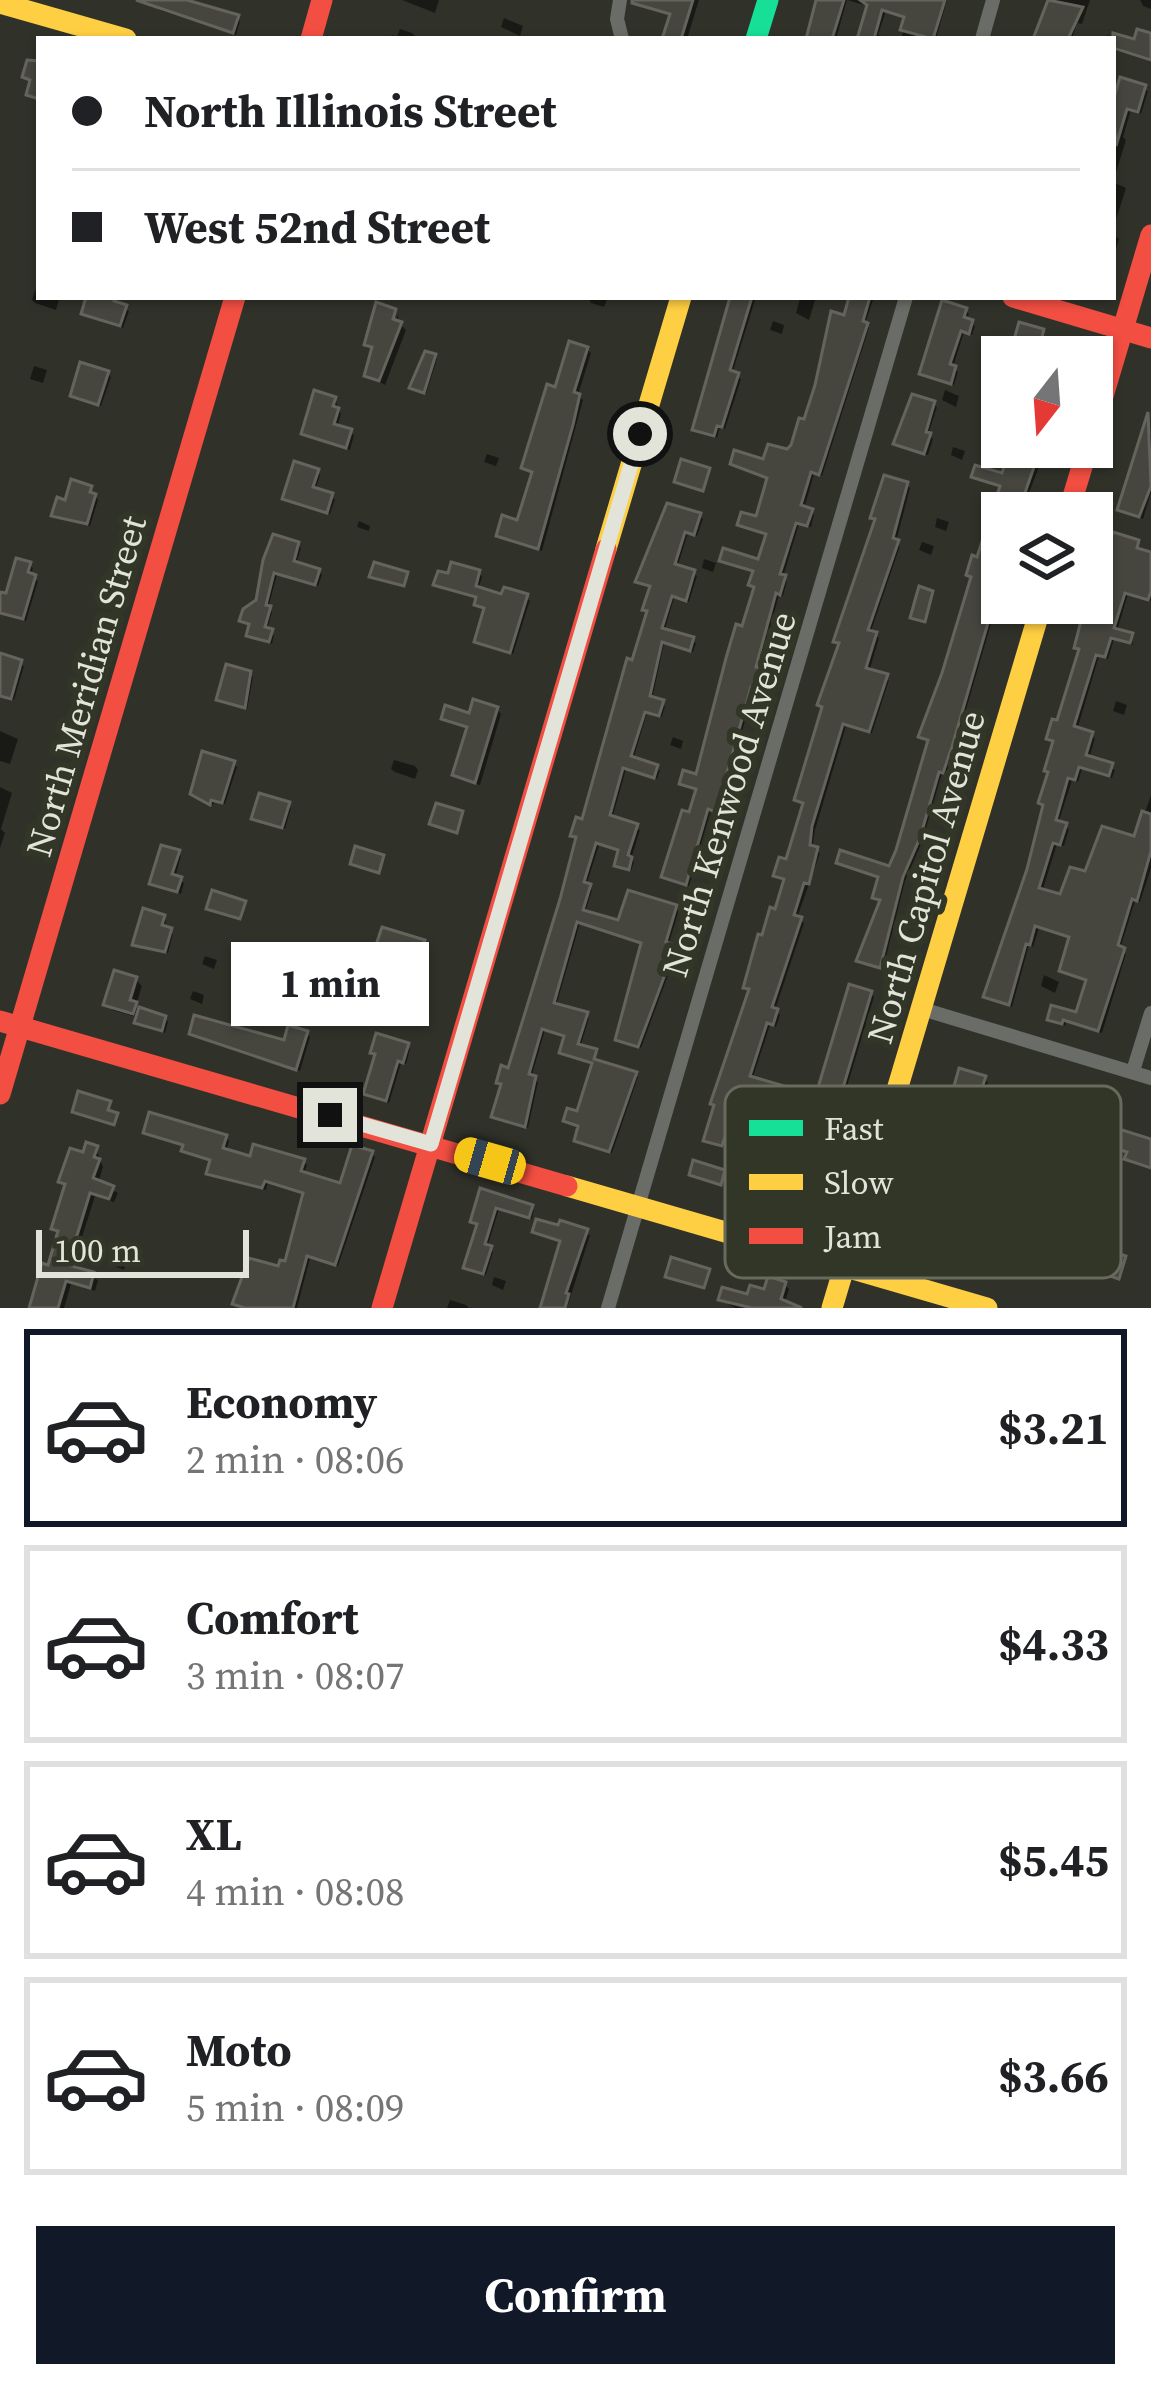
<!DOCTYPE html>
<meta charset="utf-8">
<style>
:root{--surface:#fff;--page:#f6f6f6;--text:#202124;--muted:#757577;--line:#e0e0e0;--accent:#111827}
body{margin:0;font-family:"Source Serif 4",serif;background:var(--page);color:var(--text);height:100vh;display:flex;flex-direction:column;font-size:45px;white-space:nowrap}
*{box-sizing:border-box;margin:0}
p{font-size:39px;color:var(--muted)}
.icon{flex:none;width:66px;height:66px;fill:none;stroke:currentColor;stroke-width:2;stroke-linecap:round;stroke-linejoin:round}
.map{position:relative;height:1308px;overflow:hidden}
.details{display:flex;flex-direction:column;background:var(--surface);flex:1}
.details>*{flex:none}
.top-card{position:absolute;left:36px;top:36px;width:1080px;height:264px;border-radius:0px;box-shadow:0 3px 9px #0004;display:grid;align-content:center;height:264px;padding:0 36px;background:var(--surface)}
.needle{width:78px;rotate:197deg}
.buttons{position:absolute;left:981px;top:336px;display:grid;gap:24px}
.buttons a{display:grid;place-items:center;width:132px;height:132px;border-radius:0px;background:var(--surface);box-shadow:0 3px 9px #0004;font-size:60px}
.scale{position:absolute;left:36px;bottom:30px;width:213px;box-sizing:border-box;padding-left:12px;border:6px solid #e2e4da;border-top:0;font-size:33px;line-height:42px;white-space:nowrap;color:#e2e4da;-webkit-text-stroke:9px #323626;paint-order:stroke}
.end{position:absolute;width:54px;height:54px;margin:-27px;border:15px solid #e2e4da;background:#111;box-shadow:0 0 0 6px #111}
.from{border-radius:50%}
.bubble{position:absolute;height:84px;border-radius:0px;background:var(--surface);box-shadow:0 3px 9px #0004;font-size:39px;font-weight:700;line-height:84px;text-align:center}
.car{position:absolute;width:36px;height:72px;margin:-36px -18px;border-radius:15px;box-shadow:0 0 9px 3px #0007;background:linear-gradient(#f5c518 24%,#345 0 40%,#f5c518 0 76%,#345 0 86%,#f5c518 0)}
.top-card b{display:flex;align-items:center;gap:42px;height:114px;font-size:45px}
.top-card b+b{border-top:3px solid var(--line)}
.top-card i{width:30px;height:30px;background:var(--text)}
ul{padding:21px 0 0;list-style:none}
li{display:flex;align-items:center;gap:36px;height:198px;margin:0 24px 18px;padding:0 12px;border:6px solid var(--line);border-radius:0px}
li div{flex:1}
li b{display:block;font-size:45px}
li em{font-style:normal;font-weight:700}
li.selected{border-color:var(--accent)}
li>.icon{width:108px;height:108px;stroke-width:1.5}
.cta{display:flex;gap:24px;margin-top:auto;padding:24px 36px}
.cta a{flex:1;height:138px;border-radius:0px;background:var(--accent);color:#fff;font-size:48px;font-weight:700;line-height:138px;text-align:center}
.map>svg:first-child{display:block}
.shadow{fill:#0007}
.building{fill:#46463f;stroke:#64645d;stroke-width:3}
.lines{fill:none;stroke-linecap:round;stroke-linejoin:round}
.street{stroke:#6a6c68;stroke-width:14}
.fast{stroke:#16e098;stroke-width:21}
.slow{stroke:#ffcf43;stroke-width:21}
.jam{stroke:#f24e42;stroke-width:21}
.route{stroke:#e2e4da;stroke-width:15}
.labels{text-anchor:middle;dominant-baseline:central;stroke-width:12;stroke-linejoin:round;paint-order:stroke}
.street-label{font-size:36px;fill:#e2e4da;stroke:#323626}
.key{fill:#323626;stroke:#676a5c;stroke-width:3}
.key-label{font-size:33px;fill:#e2e4da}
</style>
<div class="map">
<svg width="1151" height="1308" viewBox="0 0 1151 1308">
<rect width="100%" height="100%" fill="#30322a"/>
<g class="shadow">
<polygon points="146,0 179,0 237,18 240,21 236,35 159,10 157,4"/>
<polygon points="402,0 439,0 435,13"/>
<polygon points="643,0 699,0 687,39 665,39 672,15 645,8"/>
<polygon points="821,0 947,0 936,39 901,39 907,18 886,11 878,35 890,39 860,39 870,7 847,0 836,39 809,39"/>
<polygon points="1050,0 1090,0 1082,24 1077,23 1072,39 1036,39"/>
<polygon points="1140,0 1151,0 1151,9 1143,6"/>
<polygon points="504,18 523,26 520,36 501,27"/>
<polygon points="400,29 412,33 418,39 391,39 392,35 397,37"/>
<polygon points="1107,35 1136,43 1151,36 1151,61 1113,50 1113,39 1106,39"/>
<polygon points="1122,81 1148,91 1141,114 1131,110 1123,137 1126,140 1113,182 1126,188 1113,229 1113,111"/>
<polygon points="1113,234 1119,239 1114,255 1113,255"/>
<polygon points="35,290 39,297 56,297 59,300 56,310 35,303 32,300"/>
<polygon points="101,297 119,297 116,305 129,311 123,328 84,313"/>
<polygon points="589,297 608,297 604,307 591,303"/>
<polygon points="734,297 756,297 732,374 741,379 725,429 720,427 717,438 696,429"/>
<polygon points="796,297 816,297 809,320 796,313 800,298"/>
<polygon points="852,297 874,297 865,324 869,328 822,476 814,474 804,509 814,514 811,527 799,524 783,577 787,581 783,596 779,595 758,671 766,675 761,691 754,689 719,813 711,810 689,886 664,876 699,790 682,783 698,778 757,589 755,572 723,560 760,563 768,535 741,524 758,519 770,479 766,462 788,453 806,423"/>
<polygon points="965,310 969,314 966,321 975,326 972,335 964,332 953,367 958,372 954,385 926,376 922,373"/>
<polygon points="398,314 399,323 406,330 385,385 367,375 374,351 367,344 392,334"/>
<polygon points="773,321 784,325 782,334 770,330"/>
<polygon points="587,349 591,353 578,395 583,400 542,551 503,539 499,535 519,524 535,473 524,467 557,390"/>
<polygon points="434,357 437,359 426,394 415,390 412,387"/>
<polygon points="34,366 47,370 43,383 30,379"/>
<polygon points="107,373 111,377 101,406 73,395"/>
<polygon points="945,390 959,396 956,407 942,400"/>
<polygon points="335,399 341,414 337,428 354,435 350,450 304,433"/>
<polygon points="933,404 937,407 928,435 933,439 928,455 900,447 897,444"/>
<polygon points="1145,433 1151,435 1151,493 1143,519 1120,509"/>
<polygon points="953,447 965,451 962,460 951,455"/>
<polygon points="1013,447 1047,447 1021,513 1002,513 1002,586 954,751 946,774 942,773 922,842 905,881 883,969 860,960 883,901 875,897 881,878 839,862 891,869 931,741 921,736"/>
<polygon points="487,454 499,458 496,466 484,462"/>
<polygon points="317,471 320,475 315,491 335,499 330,514 289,501"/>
<polygon points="906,485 910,488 896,542 900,546 871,631 879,638 869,672 889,680 872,733 846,726 815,830 812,849 820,853 797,918 804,923 775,1010 780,1015 776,1027 770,1025 752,1080 803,1095 819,1095 871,994 874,997 807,1219 783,1210 792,1194 806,1150 780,1139 813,1138 821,1113 755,1094 751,1107 743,1105 741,1114 736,1113 726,1148 707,1140 751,992 746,987 787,881 776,875 788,863 806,804 797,800"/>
<polygon points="90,488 98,500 90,526 55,515"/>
<polygon points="699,516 703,519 697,536 688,533 678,565 697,576 689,602 674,598 664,632 696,643 693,652 664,643 652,700 665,706 662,717 647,713 633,760 660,770 657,779 626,769 612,819 640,830 631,859 634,862 631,871 620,868 617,865 621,851 599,845 586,886 592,890 585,913 620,924 675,907 679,910 668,946 677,951 641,1048 619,1039 644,944 580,923 556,1006 589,1018 580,1048 595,1052 596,1062 638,1077 612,1153 580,1143 577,1140 581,1127 566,1120 579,1115 595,1064 565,1055 562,1052 567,1038 545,1030 531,1078 538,1082 528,1128 498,1119 563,900 577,838 574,835 584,822 649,613 652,587 639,581"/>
<polygon points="937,518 949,522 946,531 935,527"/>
<polygon points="359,521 370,526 369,531 357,527"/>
<polygon points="922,542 934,546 931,555 919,550"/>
<polygon points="1138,543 1139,552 1151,555 1151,601 1128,594 1117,631 1131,636 1133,645 1114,639 1108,659 1099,656 1077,730 1095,738 1089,759 1115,770 1112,778 1082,769 1078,782 1072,780 1058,824 1069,829 1064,846 1057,844 1042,892 1062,898 1136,839 1151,795 1151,868 1140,902 1135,901 1120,949 1126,954 1102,1033 1066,1022 1065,1026 1050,1019 1078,1016 1088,981 1062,970 1072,938 1039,928 1033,947 1029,945 1012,1007 986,996 1030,870 1051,773 1053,742 1050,738 1059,724 1081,651 1090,603"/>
<polygon points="298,545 301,548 296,565 318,571 322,575 318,586 277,575 268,608 272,612 267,630 274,635 272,644 253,639 249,635 252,625 243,620 258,602 266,560"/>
<polygon points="704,559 716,563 713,572 702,568"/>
<polygon points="29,565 33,568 30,576 38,581 26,621 0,612 0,595 8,597"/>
<polygon points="479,573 482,577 478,590 530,600 513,654 478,641 487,610 477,604 479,599 437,584"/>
<polygon points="0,656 24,666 14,700 0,696"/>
<polygon points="249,674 253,677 247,710 219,699"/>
<polygon points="1116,701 1127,705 1124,715 1113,711"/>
<polygon points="497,709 501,714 480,785 460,779 455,775 469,729 444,718"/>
<polygon points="0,731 18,739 10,764 0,761"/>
<polygon points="673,737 683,741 681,749 670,745"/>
<polygon points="394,760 415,766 418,770 415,779 395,772 391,769"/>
<polygon points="233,763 237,767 225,804 215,801 213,805 197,797"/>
<polygon points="0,787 12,793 1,829 5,833 0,848"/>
<polygon points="288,805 291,808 285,829 255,818"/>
<polygon points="178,853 181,856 175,878 184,883 181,894 152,883"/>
<polygon points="163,918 166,921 164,929 173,934 168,953 139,947 136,944"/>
<polygon points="423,943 429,948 403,1019 382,1012 376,1007 382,987 351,974"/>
<polygon points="205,956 217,960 214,969 202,964"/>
<polygon points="1044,975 1059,982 1055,993 1041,986"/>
<polygon points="136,980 142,986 136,1005 142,1012 165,1018 168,1022 165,1033 141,1025 139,1018 112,1010 107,1004"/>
<polygon points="193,991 204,995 202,1004 190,999"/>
<polygon points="192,1033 286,1044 307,1034 310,1037 300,1071"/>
<polygon points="407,1046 410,1049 406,1064 401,1063 389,1103 370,1097 366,1093 378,1056"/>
<polygon points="984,1079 988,1082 957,1173 939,1168 936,1164"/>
<polygon points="1025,1109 1078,1110 1082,1115 1081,1120 1151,1143 1151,1169 1132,1163 1129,1154 1065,1134 1060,1130 1062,1124"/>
<polygon points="146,1132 226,1138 229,1141 226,1152 252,1160 303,1161 307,1165 304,1175 342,1187 371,1154 375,1157 338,1266 310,1258 297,1308 238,1306 235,1303 287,1265 306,1194 268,1182 266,1190 212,1176 209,1173 213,1161 188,1153 185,1146"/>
<polygon points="96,1149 103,1167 98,1183 118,1193 114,1202 95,1196 72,1269 98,1280 95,1291 71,1284 64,1308 32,1308 60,1234 54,1228 67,1187 62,1181"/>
<polygon points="482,1192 534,1210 532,1219 499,1209 487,1248 493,1252 486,1275 470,1270 480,1225 473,1221"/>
<polygon points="535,1231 590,1235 567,1308 543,1308 563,1242"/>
<polygon points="114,1257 126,1261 124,1270 112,1265"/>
<polygon points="494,1277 506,1281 503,1290 492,1285"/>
<polygon points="785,1285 789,1289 785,1302 791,1308 735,1308 721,1300 749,1298"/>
<polygon points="450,1300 466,1305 469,1308 447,1308"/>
</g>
<g class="building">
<polygon points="136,0 187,0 239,15 233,33"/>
<polygon points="632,0 693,0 681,39 662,39 670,14 632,3"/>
<polygon points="816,0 844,0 832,39 806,39"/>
<polygon points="860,0 945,0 933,39 900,30 904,17 882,10 874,39 857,39 867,5"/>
<polygon points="1048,0 1083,7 1068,39 1033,39"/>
<polygon points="1137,29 1151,33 1151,60 1113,48 1113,33 1134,39"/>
<polygon points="27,60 39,61 39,99 26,95 30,80 22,77"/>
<polygon points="1120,77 1146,85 1138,112 1127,109 1116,146 1113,101"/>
<polygon points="86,297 115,297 114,301 127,305 120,326 81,314"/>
<polygon points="730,297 752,297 730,370 739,373 722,427 717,426 714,436 692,430"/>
<polygon points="849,297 870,297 863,321 868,323 819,475 811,472 801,505 813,509 807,526 796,523 780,574 786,575 780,595 776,593 756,667 764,669 758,689 751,687 716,812 708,809 686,885 661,877 682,810 689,812 696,789 679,784 683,770 696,774 726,658 736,624 742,626 754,587 748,585 753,571 719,561 723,548 758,559 766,534 737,525 741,512 756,516 767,478 730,464 734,450 763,459 768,444 787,449 791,445 799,418 804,419 815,385 831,311 844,315"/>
<polygon points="942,300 967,308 964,317 973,320 969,334 961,331 950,364 956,366 951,384 919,374"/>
<polygon points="376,302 396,309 393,319 402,322 379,381 364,376 372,347 364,345"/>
<polygon points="1019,322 1044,329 1042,337 1096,357 1045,357 1026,351 1025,357 1009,357"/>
<polygon points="569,341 588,347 574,392 580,394 573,425 538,549 496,536 502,515 517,520 532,472 521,468 547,384 555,387"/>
<polygon points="425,351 436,354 424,393 409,388"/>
<polygon points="80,362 109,371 98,405 70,396"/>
<polygon points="314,390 336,397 333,406 339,408 334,424 352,429 346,448 301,434"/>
<polygon points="912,394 935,401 926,432 931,433 924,454 893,444"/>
<polygon points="1148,412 1151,486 1139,517 1117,510"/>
<polygon points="1010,447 1041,447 1018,513 1002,513 1002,586 999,585 952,747 943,773 939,772 920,838 903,877 880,968 856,961 880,900 872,898 878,877 836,863 840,850 889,866 896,850 928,740 918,737 942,673 971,577 966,575 972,555 977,557 1000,486 971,477 975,465 1002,473"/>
<polygon points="681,459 710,468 703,491 674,482"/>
<polygon points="294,461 319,469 313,487 333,493 327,513 282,499"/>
<polygon points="884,475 908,482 893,538 899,540 868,630 877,632 866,668 888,674 869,732 843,724 812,826 810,845 818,847 809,884 804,883 794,915 802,917 772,1007 778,1009 773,1025 767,1023 750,1076 801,1091 802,1087 817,1091 849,984 872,991 804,1218 779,1210 786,1189 790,1190 803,1148 777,1140 781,1125 811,1134 818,1112 752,1093 748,1105 740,1103 737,1112 733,1111 722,1146 703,1141 714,1105 710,1104 749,989 743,988 758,934 762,935 770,907 775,909 784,879 773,876 779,857 786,859 803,803 794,800 822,707 817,705 839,643 833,642 840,621 875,519 870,518"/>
<polygon points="71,479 92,486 90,492 96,494 87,524 51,516 57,497 65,500"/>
<polygon points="667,503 701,513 694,535 685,532 675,564 695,570 686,601 672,596 662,628 694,637 690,651 662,642 650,696 664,700 659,716 645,712 631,756 658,765 654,778 623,768 610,815 638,824 628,855 632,857 629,870 614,866 618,850 596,843 584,882 591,884 583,910 618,920 628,890 677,905 666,942 676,945 638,1047 615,1040 641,943 577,922 554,1003 588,1012 578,1044 597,1049 594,1059 637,1072 609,1152 574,1141 578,1126 563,1121 567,1108 577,1111 592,1063 559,1053 564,1036 542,1029 529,1074 536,1076 525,1127 491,1117 501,1084 496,1083 501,1065 508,1068 560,899 576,837 570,836 576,817 582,819 627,658 632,660 647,611 642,610 650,586 635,582"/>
<polygon points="1113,532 1139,540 1137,548 1151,552 1151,591 1148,600 1125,593 1114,628 1133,633 1130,643 1111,638 1105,657 1096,655 1074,726 1093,732 1086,755 1113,763 1109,776 1079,767 1075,780 1068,778 1056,820 1067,823 1060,845 1053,843 1039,888 1060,894 1070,867 1085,871 1102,826 1134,836 1142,811 1151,814 1151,851 1137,901 1132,899 1118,945 1125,948 1098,1031 1063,1020 1062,1024 1047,1020 1051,1005 1076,1012 1086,980 1059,971 1069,937 1035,926 1030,945 1026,944 1009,1005 983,997 1027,869 1043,805 1038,803 1048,772 1044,771 1053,741 1046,739 1052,719 1057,720 1079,649 1074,648 1082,617 1086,603 1092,603 1092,586"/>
<polygon points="273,534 299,542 294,561 320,569 315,585 274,573 266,605 271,606 265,627 273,629 269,642 246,636 249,624 239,621 243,609 256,600 263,560"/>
<polygon points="16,558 31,562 28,572 36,575 23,619 0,613 0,592 6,593"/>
<polygon points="374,562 408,572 404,586 369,577"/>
<polygon points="451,562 480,570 476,586 501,594 504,587 528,594 510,653 474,642 484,608 474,605 476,597 433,585 438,571 448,573"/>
<polygon points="919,586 933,591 925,622 910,618"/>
<polygon points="0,653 22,660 11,699 0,696"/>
<polygon points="226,664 251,671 245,708 216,700"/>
<polygon points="473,699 498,707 475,783 452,775 467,727 441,719 445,705 469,713"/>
<polygon points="202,751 235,761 222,803 211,800 210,805 190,794"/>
<polygon points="259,793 290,802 282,828 251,819"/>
<polygon points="436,803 463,811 457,833 429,824"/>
<polygon points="161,845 180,850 172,874 182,877 177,892 149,884"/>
<polygon points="355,846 384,855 379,873 350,864"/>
<polygon points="212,890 246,901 240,919 206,909"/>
<polygon points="143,908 165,915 162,925 172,928 165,952 132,945"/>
<polygon points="382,927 425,940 398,1015 373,1007 380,984 348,974 354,955 371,960"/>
<polygon points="114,970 137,977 130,1000 137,1002 133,1014 103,1005"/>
<polygon points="139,1007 166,1016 162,1031 134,1023"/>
<polygon points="194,1015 284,1040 288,1025 308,1031 296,1070 189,1034"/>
<polygon points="376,1033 409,1043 403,1063 398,1061 386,1101 363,1094 375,1054 370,1053"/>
<polygon points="959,1068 986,1076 954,1172 932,1165"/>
<polygon points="1028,1089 1079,1108 1077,1116 1151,1139 1151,1168 1124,1159 1127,1152 1057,1130 1059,1122 1021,1110"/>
<polygon points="78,1091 111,1101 108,1110 118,1113 114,1125 72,1112"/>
<polygon points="149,1112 227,1135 223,1148 250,1156 253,1144 305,1159 301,1171 340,1183 352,1145 373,1151 335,1265 307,1256 293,1308 245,1308 232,1304 249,1258 278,1266 280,1260 285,1261 303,1193 265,1181 262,1188 206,1174 210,1160 181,1151 183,1145 143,1133"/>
<polygon points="86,1142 98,1146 94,1157 100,1159 93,1178 114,1186 109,1199 90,1193 68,1265 94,1272 90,1288 66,1281 58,1308 29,1308 42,1263 48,1265 58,1231 51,1229 65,1184 58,1182 70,1148 83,1152"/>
<polygon points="693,1160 725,1170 721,1185 689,1175"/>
<polygon points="480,1188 533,1205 529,1218 496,1208 485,1244 492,1246 483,1274 463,1268 477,1224 470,1222"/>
<polygon points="536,1219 558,1225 560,1220 588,1229 566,1293 569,1294 565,1308 540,1308 560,1241 532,1232"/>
<polygon points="1090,1245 1126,1256 1119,1279 1083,1267"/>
<polygon points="671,1257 710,1269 704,1288 665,1277"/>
<polygon points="768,1276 786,1282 781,1299 802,1308 752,1308 718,1300 722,1287 747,1294 750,1285 764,1289"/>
</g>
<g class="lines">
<g class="street">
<polyline points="620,0 617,19 622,39"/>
<polyline points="982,39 993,0"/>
<polyline points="922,1009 1151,1078"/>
<polyline points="1133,1071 1151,1013"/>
<polyline points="608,1308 906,297"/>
</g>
<polyline class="fast" points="756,39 768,0"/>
<g class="slow">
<polyline points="0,3 126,39"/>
<polyline points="606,549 681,297"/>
<polyline points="567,1186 987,1308"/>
<polyline points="832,1308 1042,603"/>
</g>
<g class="jam">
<polyline points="311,39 322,0"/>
<polyline points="1013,297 1151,338"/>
<polyline points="1092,433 1151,235"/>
<polyline points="1068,513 1088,447"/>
<polyline points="0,1021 567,1186"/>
<polyline points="0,1094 235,297"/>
<polyline points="382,1308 606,549"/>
</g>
</g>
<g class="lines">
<polyline class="route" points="330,1115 431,1144 640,434"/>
</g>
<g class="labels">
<g class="street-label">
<text transform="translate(86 686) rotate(-74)">North Meridian Street</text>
<text transform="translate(729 794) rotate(-73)">North Kenwood Avenue</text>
<text transform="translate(926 877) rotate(-74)">North Capitol Avenue</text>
</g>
</g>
<rect x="725" y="1086" width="396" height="192" rx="18" class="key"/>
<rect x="749" y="1120" width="54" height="16" fill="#16e098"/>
<rect x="749" y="1174" width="54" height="16" fill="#ffcf43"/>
<rect x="749" y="1228" width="54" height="16" fill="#f24e42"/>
<g class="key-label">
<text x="824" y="1140">Fast</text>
<text x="824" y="1194">Slow</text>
<text x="824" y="1248">Jam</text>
</g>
</svg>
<div class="buttons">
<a><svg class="needle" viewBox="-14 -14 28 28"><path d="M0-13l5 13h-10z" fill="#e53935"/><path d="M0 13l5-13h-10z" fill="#757577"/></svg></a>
<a><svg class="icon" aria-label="layers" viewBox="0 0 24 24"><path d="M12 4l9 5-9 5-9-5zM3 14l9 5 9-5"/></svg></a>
</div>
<div class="scale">100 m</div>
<i class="end from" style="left:640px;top:434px"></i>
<i class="end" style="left:330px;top:1115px"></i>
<div class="bubble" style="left:231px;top:942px;width:198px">1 min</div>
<i class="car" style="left:490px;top:1161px;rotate:286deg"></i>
<div class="top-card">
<b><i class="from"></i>North Illinois Street</b>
<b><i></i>West 52nd Street</b>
</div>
</div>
<section class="details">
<ul>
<li class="selected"><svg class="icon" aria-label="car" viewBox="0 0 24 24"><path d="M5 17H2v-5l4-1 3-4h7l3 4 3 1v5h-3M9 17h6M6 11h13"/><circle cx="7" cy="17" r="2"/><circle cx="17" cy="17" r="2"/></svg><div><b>Economy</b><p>2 min · 08:06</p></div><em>$3.21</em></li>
<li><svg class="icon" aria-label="car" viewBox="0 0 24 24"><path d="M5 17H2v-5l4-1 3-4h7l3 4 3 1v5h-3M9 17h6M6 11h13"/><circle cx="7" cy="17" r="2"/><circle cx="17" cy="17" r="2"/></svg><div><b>Comfort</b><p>3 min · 08:07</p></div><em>$4.33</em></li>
<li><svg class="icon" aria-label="car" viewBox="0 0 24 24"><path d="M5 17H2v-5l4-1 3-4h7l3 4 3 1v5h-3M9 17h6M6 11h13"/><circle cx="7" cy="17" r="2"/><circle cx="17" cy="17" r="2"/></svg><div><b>XL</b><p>4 min · 08:08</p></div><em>$5.45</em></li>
<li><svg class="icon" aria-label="car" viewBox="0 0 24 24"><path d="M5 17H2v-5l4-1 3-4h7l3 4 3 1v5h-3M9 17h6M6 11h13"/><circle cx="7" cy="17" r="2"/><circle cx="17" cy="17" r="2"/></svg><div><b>Moto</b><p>5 min · 08:09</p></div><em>$3.66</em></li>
</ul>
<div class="cta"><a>Confirm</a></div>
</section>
